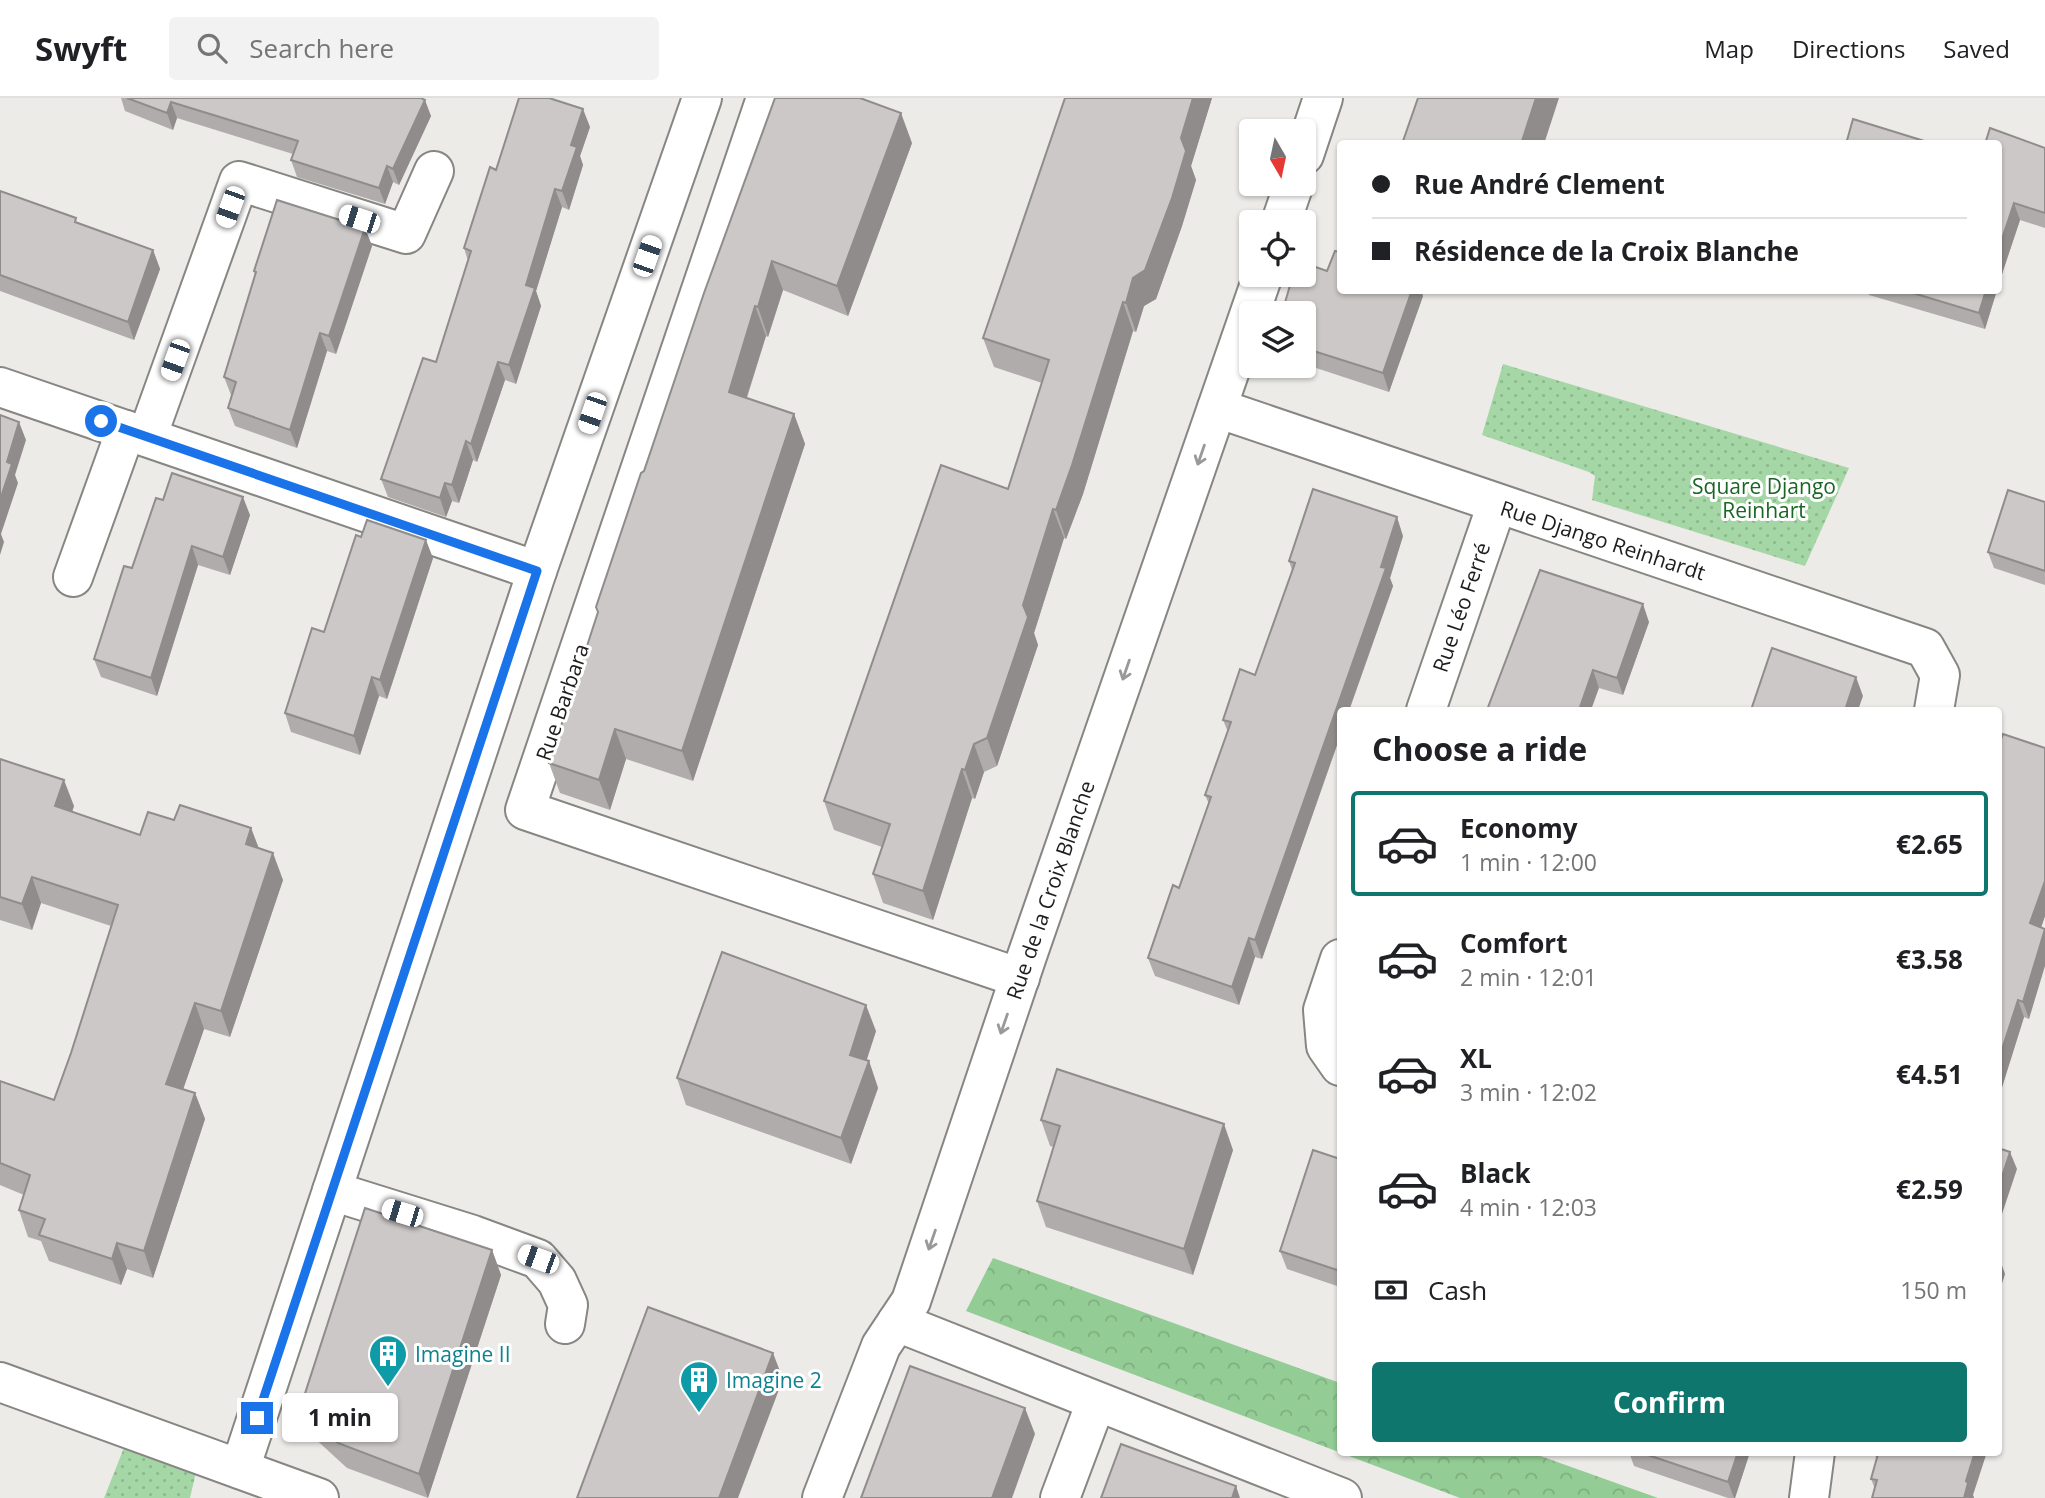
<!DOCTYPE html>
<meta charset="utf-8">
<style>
:root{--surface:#fff;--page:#f2f2f2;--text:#202124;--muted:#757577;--line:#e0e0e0;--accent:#0f766e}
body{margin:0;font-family:"Open Sans",sans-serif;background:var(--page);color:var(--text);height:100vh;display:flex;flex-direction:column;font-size:26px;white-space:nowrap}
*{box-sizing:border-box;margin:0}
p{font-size:23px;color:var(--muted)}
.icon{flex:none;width:38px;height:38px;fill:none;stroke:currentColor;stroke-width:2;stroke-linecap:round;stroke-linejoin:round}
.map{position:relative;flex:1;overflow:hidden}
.panel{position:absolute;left:1337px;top:609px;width:665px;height:749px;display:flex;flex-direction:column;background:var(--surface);border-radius:7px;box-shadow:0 2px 5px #0004}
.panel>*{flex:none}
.hud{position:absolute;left:1337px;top:42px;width:665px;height:154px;border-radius:7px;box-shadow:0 2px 5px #0004;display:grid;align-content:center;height:154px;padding:0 35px;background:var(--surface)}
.needle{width:46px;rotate:171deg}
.controls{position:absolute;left:1239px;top:21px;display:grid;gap:14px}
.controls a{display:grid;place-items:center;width:77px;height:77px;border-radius:7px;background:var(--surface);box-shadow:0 2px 5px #0004;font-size:35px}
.end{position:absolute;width:32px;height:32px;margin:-16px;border:9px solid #1a73e8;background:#fff;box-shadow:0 0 0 4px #fff}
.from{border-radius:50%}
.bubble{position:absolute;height:49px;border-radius:7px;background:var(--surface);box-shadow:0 2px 5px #0004;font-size:23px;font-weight:700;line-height:49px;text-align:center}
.car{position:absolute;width:21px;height:42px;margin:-21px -10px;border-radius:9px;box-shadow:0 0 5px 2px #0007;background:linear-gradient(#fff 24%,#345 0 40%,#fff 0 76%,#345 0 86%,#fff 0)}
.hud b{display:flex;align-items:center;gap:24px;height:66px;font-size:26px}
.hud b+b{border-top:2px solid var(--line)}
.hud i{width:18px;height:18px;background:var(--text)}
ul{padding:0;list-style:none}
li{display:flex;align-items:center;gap:21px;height:105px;margin:0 14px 10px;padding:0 21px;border:4px solid transparent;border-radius:7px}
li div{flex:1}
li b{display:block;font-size:26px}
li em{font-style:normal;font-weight:700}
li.current{border-color:var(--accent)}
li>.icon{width:63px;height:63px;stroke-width:1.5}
h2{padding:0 35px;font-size:32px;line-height:84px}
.pay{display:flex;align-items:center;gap:18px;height:77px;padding:0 35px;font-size:26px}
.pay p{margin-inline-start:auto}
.cta{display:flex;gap:14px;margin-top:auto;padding:14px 35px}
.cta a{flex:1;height:80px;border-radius:7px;background:var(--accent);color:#fff;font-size:28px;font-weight:700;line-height:80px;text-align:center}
header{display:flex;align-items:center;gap:42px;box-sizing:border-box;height:98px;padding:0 35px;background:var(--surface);border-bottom:2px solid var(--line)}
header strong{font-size:33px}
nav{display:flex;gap:38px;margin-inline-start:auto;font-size:24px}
.search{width:490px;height:63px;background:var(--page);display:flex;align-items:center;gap:18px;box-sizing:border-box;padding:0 24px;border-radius:7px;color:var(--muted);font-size:26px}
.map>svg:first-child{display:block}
.forest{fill:url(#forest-crowns)}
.park{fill:url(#park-dots)}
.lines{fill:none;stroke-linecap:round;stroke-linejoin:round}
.minor-casing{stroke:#878683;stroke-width:42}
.minor{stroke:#fff;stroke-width:38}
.wall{fill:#b0acac}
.shaded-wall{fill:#908c8c}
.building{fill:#cdc8c8;stroke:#908c8c;stroke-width:2}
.oneway{stroke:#9a9999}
.route{stroke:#1a73e8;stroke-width:9}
.labels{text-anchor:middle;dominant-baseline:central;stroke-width:6;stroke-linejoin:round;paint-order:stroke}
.park-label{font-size:21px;fill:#1a6724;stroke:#fff}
.street-label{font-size:21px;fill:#1e1d1c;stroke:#fff}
.culture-label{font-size:21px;fill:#0d838f;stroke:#fff;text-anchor:start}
</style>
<header>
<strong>Swyft</strong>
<div class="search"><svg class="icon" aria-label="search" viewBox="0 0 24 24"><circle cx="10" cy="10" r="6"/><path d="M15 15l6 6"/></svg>Search here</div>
<nav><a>Map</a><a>Directions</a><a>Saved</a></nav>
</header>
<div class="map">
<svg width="2045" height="1400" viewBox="0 0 2045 1400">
<defs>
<pattern id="forest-crowns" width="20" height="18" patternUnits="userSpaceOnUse" patternTransform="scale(1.75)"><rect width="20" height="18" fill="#94cc95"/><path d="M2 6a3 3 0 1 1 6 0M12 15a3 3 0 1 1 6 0" fill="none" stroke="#7faf80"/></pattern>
<pattern id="park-dots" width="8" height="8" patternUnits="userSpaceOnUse" patternTransform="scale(1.75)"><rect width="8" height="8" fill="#a5d7a6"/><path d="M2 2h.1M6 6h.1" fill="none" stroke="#8eb88e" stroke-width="1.8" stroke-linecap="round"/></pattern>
</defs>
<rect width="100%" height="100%" fill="#ecebe8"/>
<polygon class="forest" points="993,1160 1340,1285 1340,1354 1532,1355 1658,1400 1460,1400 966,1213"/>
<g class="park">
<polygon points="1503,266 1849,370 1805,468 1592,402 1595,378 1589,374 1482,337"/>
<polygon points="131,1332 200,1357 190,1400 104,1400"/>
</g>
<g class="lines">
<defs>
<g id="minor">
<polyline points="766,0 525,712 1020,880"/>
<polyline points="1304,57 1323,0"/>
<polyline points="1281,124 1294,86"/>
<polyline points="0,289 537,473"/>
<polyline points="1217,310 1925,550 1940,577 1934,612"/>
<polyline points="147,339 239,83 406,136 434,73"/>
<polyline points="73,479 126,332"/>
<polyline points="1426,612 1497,406"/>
<polyline points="1340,861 1323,912 1326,948 1340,968"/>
<polyline points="332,1093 473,1137 538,1161 557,1183 568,1207 565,1226"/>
<polyline points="897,1224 1342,1400"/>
<polyline points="0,1284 319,1400"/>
<polyline points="240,1371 537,473 702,0"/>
<polyline points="822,1400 881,1248 911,1203 1027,858 1263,177"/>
<polyline points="1060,1400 1096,1304"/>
<polyline points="1809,1400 1815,1354"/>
</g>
</defs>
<use href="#minor" class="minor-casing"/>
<use href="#minor" class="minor"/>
</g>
<g class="wall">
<polygon points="121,0 421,0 431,18 399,87 393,84 385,106 297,79 291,62 293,56 177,20 173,32 125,13"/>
<polygon points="1065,0 1212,0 1191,68 1196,82 1182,128 1156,201 1144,208 1136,234 1133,233 1083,396 1066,441 1064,440 1034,535 1038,547 997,668 984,674 975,701 972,700 933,822 883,805 873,776 882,749 834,732 824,703 1008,391 1042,285 994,269 983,240"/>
<polygon points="590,29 580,58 583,67 569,112 562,109 536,193 541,208 516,286 505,282 477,364 473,362 459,405 452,403 446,419 388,399 381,381 436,264 468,163 464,150 496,72"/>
<polygon points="912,45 848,218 783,192 768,239 766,238 747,300 794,316 805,346 693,683 626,661 610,712 560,695 549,665 704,195"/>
<polygon points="1998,46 2045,50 2045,130 2020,122 1998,188"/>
<polygon points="0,93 78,125 153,152 160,171 134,242 0,193"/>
<polygon points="365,130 372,148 336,256 327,253 297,350 235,328 228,310 232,298 231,297 224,279 255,177 254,173"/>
<polygon points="1327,173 1423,198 1389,294 1304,266 1304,215"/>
<polygon points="1867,192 1997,192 1985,231 1869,197"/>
<polygon points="163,402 250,417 230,477 198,467 157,598 101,579 94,561 132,470"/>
<polygon points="2045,404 2045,487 1994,470 1988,454"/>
<polygon points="1403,438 1390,480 1393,488 1262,861 1255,859 1239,907 1155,878 1148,860 1179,790 1209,706 1205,697 1228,634 1223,622 1255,577 1292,472 1289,463"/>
<polygon points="433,460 387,601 379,598 360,657 291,634 285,615 324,534"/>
<polygon points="1540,472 1649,524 1623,597 1599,590"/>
<polygon points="2045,650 2045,818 2041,829 2029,921 2024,919 1998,1002"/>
<polygon points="0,661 74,708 72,714 140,737 174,722 251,730 259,751 283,782 230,939 204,931 183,991 195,995 205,1021 153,1180 127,1171 121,1187 49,1163 41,1143 28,1139 19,1112 24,1097 0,1087 0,983 54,1002 71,955 111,828 41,805 32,832 0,822"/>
<polygon points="876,933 866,962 869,963 878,990 851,1066 686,1007 677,980"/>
<polygon points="1041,1022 1233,1052 1193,1177 1046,1129 1037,1103 1054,1049 1050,1048"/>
<polygon points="1340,1061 1340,1189 1287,1171 1280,1153"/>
<polygon points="492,1152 501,1177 428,1400 347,1370 310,1336 300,1311"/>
<polygon points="1629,1354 1750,1354 1735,1400 1728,1400 1634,1368"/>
<polygon points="1874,1355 1973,1397 1974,1400 1872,1400 1875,1391 1871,1381 1877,1361"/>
</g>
<g class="shaded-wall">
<polygon points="1193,0 1212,0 1191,68 1196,82 1182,128 1156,201 1144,208 1136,234 1126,205 1133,180 1181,40"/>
<polygon points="1536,0 1559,0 1544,46 1521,46"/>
<polygon points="425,2 431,18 399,87 393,71"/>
<polygon points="171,4 177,20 173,32 167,15"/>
<polygon points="583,11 590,29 580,58 583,67 569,112 562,93 571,47"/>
<polygon points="901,15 912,45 848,218 837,188"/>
<polygon points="387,68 393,84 385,106 379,90"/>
<polygon points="555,91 562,109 536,193 541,208 516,286 509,267 526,187"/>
<polygon points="2014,105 2020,122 1998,188 1998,153"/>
<polygon points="365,130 372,148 336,256 329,238"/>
<polygon points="153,152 160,171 134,242 128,224"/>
<polygon points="772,163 783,192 768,239 758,209"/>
<polygon points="1412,192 1421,192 1423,198 1389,294 1383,275"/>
<polygon points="1986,192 1997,192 1985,231 1979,215"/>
<polygon points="1123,204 1133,233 1083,396 1066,441 1056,412"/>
<polygon points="755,208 766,238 739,323 729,294"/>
<polygon points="320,235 327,253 297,350 290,332"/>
<polygon points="498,264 505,282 477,364 471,346"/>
<polygon points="794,316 805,346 693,683 682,653"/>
<polygon points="19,324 26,342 15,377 18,385 1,436 4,444 0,457 0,402 7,364"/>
<polygon points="466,343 473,362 459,405 452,387"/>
<polygon points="445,385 452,403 446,419 440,400"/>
<polygon points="243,399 250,417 230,477 223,459"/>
<polygon points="1053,411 1064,440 1034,535 1038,547 997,668 987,640 1023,507"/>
<polygon points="1397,419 1403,438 1390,480 1393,488 1349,612 1340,612 1340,638 1262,861 1255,842 1381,469"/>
<polygon points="426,442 433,460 387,601 380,582"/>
<polygon points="192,448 198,467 157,598 151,580"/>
<polygon points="1643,506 1649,524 1623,597 1617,580"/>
<polygon points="1593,572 1599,590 1591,612 1579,612"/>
<polygon points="372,579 379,598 360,657 354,638"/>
<polygon points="1856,579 1863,598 1858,612 1845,612"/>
<polygon points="615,631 626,661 610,712 599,682"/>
<polygon points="974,646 984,674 975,701 965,672"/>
<polygon points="962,671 972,700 933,822 923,793"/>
<polygon points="64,682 74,708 65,734 55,708"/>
<polygon points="251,730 261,756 246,746"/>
<polygon points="273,755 283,782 230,939 221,913"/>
<polygon points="32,779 41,805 32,832 22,806"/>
<polygon points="2045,783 2045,818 2037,842 2030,825"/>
<polygon points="2045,831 2045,868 2029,921 2023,904"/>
<polygon points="1249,840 1255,859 1239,907 1232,889"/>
<polygon points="2018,902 2024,919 1998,1002 1998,964"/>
<polygon points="195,905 204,931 176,1012 166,986"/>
<polygon points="866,907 876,933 860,983 850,957"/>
<polygon points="869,963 878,990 851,1066 841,1040"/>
<polygon points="195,995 205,1021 153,1180 144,1153"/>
<polygon points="1224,1026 1233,1052 1193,1177 1184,1151"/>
<polygon points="2010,1054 2017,1071 1998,1128 1998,1091"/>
<polygon points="117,1145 127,1171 121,1187 112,1161"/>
<polygon points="492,1152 501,1177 428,1400 419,1376"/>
<polygon points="1999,1159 2005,1176 1998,1198 1998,1161"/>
<polygon points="773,1255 783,1281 738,1400 719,1400"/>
<polygon points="1025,1310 1035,1336 1012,1400 992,1400"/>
<polygon points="1738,1354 1750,1354 1735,1400 1734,1400 1728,1384"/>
<polygon points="1975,1354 1987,1354 1973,1397 1974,1400 1964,1400 1966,1383"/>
<polygon points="1236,1388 1240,1400 1232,1400"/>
</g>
<g class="building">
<polygon points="127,0 421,0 425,2 393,71 387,68 379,90 291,62 298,43 171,4 167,15"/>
<polygon points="519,0 549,0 583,11 571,47 577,49 562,93 555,91 526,187 535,190 509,267 498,264 471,346 466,343 452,387 445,385 440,400 381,381 423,260 436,264 471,153 464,150 490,69 496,72"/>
<polygon points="775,0 860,0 901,15 837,188 772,163 758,209 755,208 729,294 794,316 682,653 615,631 599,682 549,665 598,514 596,509 641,375 644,373 704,195"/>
<polygon points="1065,0 1193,0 1181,40 1186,53 1172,100 1145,172 1133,180 1126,205 1123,204 1072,367 1056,412 1053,411 1023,507 1028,519 987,640 974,646 965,672 962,671 923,793 873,776 890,726 824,703 941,367 1008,391 1049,262 983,240"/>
<polygon points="1418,0 1536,0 1521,46 1402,46"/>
<polygon points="1853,21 1934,46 1846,46"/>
<polygon points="1990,30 2045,50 2045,115 2014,105 1998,153 1998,46 1985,46"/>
<polygon points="0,93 76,120 75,124 153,152 128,224 0,177"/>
<polygon points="277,102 365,130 329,238 320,235 290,332 228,310 236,284 224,279 256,174 254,173"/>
<polygon points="1335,153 1340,154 1340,192 1412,192 1383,275 1304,250 1304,215 1282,215 1293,177 1304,177 1304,165 1327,173"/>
<polygon points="1903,192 1986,192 1979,215"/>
<polygon points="0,317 19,324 7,364 12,366 0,402"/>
<polygon points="172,375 243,399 223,459 192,448 151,580 94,561 124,468 132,470 156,400 163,402"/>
<polygon points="1313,391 1397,419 1381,469 1386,470 1255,842 1249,840 1232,889 1148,860 1173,787 1179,790 1211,699 1205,697 1231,624 1223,622 1240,571 1255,577 1295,465 1289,463"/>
<polygon points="2008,392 2045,404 2045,473 1988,454"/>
<polygon points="367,422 426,442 380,582 372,579 354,638 285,615 312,530 324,534 356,437 361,439"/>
<polygon points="1540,472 1643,506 1617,580 1593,572 1579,612 1487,612"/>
<polygon points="1772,550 1856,579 1845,612 1751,612"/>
<polygon points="2003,636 2045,650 2045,783 2030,825 2045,831 2023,904 2018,902 1998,964 1998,648"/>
<polygon points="0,661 64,682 55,708 140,737 148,714 174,722 180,707 251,730 246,746 273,755 221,913 195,905 166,986 195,995 144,1153 117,1145 112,1161 39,1137 45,1121 19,1112 30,1077 0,1065 0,983 54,1002 71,955 118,807 32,779 22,806 0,799"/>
<polygon points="722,854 866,907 850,957 869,963 841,1040 677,980"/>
<polygon points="1057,971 1224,1026 1184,1151 1037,1103 1060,1028 1041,1022"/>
<polygon points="1998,1050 2010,1054 1998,1091"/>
<polygon points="1313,1052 1340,1061 1340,1173 1280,1153"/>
<polygon points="365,1110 492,1152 419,1376 338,1345 300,1311"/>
<polygon points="648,1209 773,1255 719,1400 577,1400"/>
<polygon points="910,1268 1025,1310 992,1400 861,1400"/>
<polygon points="1121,1346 1236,1388 1232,1400 1101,1400"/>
<polygon points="1639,1354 1738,1354 1728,1384"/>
<polygon points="1975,1354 1966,1383 1968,1385 1964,1400 1872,1400 1877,1382 1871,1381 1878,1356 1874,1354"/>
</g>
<defs><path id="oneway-shaft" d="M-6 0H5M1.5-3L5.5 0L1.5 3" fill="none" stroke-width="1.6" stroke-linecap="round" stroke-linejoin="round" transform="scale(1.75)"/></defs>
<g class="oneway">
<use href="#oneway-shaft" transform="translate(1201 357) rotate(109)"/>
<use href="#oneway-shaft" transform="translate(1126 572) rotate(109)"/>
<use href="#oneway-shaft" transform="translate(1004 926) rotate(109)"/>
<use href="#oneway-shaft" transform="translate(932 1142) rotate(109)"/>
</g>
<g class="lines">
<polyline class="route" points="101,323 537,473 257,1320"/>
</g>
<defs>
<symbol id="building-pin" viewBox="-11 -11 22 30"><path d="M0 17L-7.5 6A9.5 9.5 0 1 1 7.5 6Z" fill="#0f9aa8" stroke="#fff"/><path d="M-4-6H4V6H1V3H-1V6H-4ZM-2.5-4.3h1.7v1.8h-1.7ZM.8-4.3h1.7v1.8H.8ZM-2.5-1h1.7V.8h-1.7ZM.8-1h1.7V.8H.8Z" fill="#fff"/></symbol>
</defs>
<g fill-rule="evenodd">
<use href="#building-pin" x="366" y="1234" width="44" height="60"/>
<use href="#building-pin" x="677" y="1260" width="44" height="60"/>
</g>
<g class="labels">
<g class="park-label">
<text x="1764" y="388">Square Django<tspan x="1764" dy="24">Reinhart</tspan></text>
</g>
<g class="street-label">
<text transform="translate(1603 442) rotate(18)">Rue Django Reinhardt</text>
<text transform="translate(1461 509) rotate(-71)">Rue Léo Ferré</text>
<text transform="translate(562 604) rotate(-71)">Rue Barbara</text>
<text transform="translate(1050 792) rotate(-71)">Rue de la Croix Blanche</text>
</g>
<g class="culture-label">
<text x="415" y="1256">Imagine II</text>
<text x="726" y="1282">Imagine 2</text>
</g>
</g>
</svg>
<div class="controls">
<a><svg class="needle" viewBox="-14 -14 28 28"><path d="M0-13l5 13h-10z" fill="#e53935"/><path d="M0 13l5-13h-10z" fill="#757577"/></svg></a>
<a><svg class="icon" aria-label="locate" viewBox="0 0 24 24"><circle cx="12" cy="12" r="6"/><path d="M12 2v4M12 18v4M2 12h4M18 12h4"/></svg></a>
<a><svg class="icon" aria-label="layers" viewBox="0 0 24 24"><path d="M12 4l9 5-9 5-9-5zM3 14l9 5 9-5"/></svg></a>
</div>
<i class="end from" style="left:101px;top:323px"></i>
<i class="end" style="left:257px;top:1320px"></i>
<div class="bubble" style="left:282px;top:1295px;width:116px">1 min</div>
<i class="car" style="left:230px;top:109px;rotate:200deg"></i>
<i class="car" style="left:359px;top:121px;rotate:288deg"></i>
<i class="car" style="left:647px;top:158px;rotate:19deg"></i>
<i class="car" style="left:175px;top:262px;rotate:200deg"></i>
<i class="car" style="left:592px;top:315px;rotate:199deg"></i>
<i class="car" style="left:402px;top:1115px;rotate:287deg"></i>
<i class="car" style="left:538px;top:1161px;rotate:290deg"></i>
<div class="hud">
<b><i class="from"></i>Rue André Clement</b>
<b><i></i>Résidence de la Croix Blanche</b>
</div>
<section class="panel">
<h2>Choose a ride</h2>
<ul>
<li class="current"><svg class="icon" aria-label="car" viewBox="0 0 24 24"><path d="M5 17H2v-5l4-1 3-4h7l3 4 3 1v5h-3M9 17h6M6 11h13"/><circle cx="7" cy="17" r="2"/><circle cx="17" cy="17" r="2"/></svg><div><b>Economy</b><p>1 min · 12:00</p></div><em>€2.65</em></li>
<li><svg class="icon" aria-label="car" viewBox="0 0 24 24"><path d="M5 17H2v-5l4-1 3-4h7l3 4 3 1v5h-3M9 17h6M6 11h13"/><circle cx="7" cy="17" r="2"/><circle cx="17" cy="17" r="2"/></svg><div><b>Comfort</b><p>2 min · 12:01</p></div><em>€3.58</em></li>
<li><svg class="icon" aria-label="car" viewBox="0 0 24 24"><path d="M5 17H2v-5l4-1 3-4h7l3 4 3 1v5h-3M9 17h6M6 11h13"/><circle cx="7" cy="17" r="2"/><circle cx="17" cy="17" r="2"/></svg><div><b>XL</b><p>3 min · 12:02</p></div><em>€4.51</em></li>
<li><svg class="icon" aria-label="car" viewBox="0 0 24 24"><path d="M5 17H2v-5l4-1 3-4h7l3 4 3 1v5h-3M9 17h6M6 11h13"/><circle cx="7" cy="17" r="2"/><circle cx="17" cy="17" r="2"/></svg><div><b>Black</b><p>4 min · 12:03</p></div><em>€2.59</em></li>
</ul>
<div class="pay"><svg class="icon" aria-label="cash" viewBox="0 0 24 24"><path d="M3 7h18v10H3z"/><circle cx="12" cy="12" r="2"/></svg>Cash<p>150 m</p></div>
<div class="cta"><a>Confirm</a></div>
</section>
</div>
